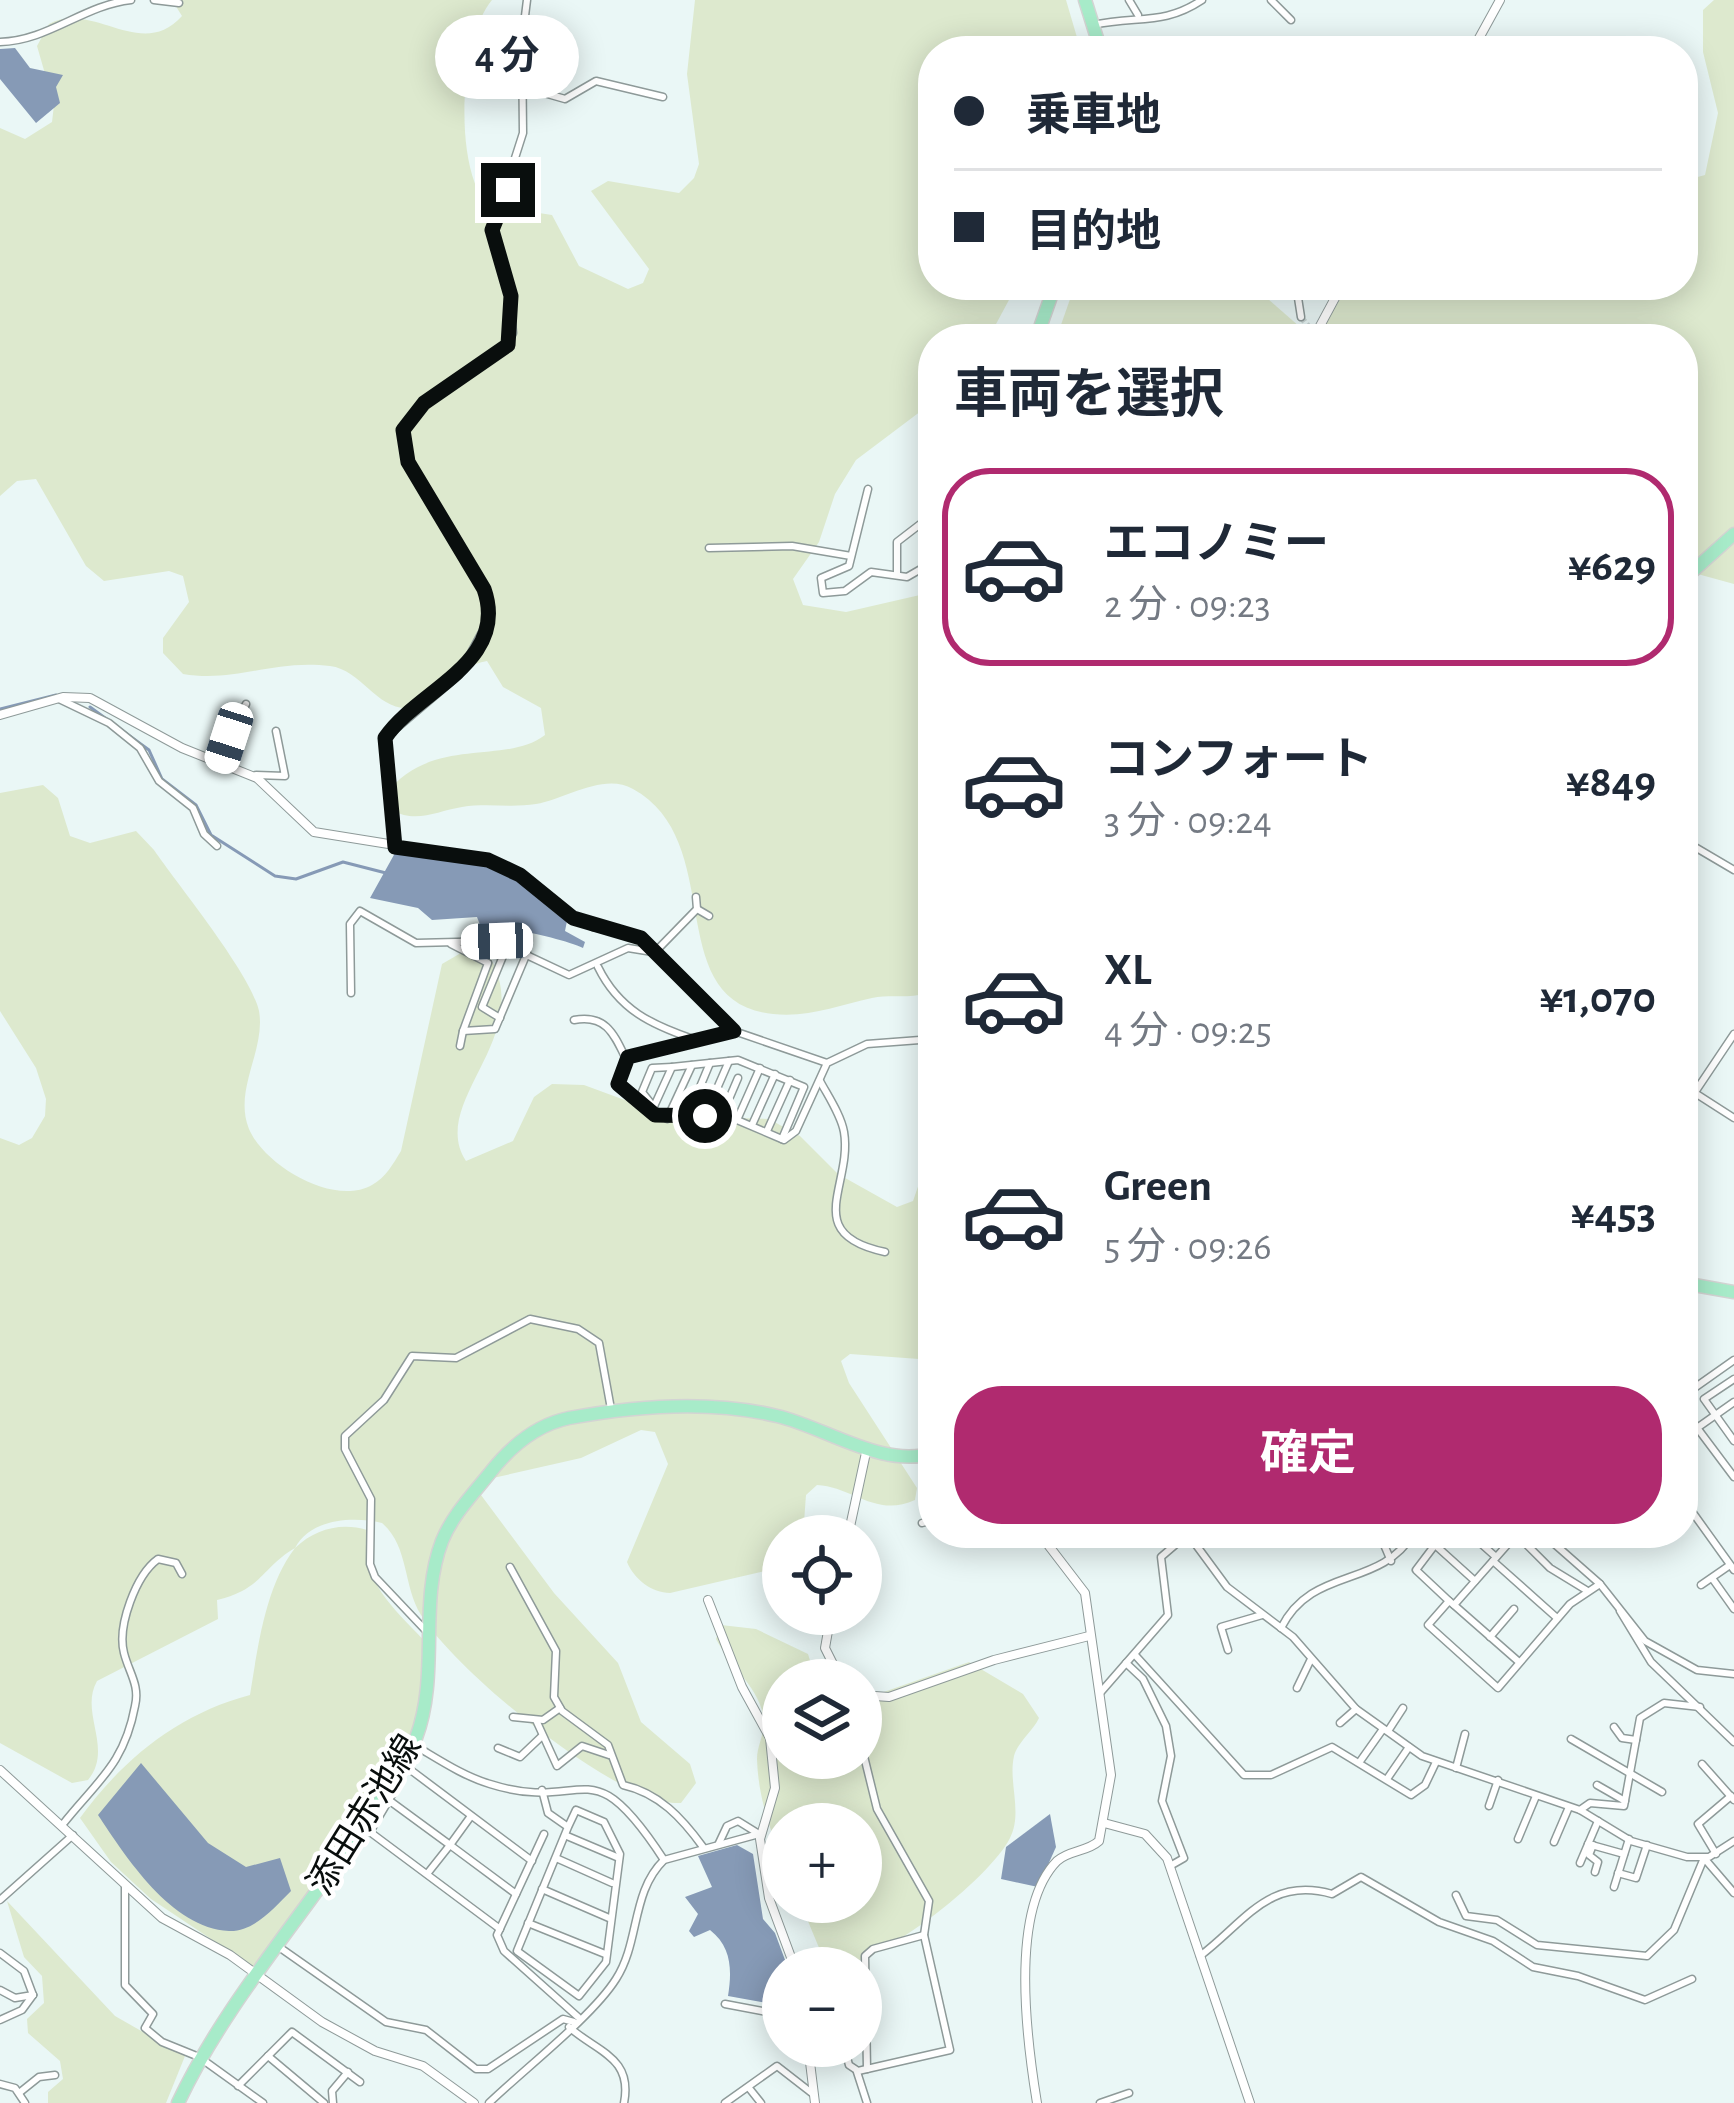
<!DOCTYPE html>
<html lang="ja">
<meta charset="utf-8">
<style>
:root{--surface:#fff;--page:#f2f2f3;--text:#1f2937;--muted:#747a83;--line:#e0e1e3;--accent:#b02a6f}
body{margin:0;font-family:"Alegreya Sans","Noto Sans JP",sans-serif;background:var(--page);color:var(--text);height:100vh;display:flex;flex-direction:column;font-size:45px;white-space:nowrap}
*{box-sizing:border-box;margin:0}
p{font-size:39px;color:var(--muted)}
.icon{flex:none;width:66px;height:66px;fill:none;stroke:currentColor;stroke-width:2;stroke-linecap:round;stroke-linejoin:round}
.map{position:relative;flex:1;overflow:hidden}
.details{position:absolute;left:918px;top:324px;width:780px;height:1224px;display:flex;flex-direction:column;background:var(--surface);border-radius:48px;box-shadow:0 6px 30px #0003}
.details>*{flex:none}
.hud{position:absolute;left:918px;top:36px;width:780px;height:264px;border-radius:48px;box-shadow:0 6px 30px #0003;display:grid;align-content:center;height:264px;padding:0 36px;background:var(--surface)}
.fabs{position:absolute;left:762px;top:1515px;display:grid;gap:24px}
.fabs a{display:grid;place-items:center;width:120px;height:120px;border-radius:50%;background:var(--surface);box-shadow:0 6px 30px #0003;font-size:60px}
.end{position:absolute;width:54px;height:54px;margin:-27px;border:15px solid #090e0d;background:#fff;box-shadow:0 0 0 6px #fff}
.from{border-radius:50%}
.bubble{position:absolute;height:84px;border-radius:42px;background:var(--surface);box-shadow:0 6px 30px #0003;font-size:39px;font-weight:700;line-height:84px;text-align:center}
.car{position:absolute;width:36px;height:72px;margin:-36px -18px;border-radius:15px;box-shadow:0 0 9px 3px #0007;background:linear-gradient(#fff 24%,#345 0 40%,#fff 0 76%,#345 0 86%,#fff 0)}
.hud b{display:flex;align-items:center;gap:42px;height:114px;font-size:45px}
.hud b+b{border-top:3px solid var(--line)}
.hud i{width:30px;height:30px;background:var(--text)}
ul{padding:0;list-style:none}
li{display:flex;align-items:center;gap:36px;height:198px;margin:0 24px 18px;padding:0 12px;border:6px solid transparent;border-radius:48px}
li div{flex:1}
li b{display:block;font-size:45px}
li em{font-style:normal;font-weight:700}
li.current{border-color:var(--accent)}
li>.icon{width:108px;height:108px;stroke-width:1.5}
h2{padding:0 36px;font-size:54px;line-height:144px}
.action{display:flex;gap:24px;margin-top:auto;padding:24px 36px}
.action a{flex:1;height:138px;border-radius:48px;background:var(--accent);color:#fff;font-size:48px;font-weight:700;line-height:138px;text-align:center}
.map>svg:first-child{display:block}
.green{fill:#dde9ce}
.water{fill:#869ab6}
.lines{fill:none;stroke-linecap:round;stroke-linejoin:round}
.stream{stroke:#869ab6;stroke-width:3}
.minor-tunnel{stroke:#c8d4d3;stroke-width:6;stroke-dasharray:6 3;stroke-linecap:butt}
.minor-casing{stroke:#8e9a99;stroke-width:9}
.tertiary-casing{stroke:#8e9a99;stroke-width:10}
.primary-casing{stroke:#d3d4d3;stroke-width:15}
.minor{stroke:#fff;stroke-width:6}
.tertiary{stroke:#fff;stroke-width:8}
.primary{stroke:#a7ebc9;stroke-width:12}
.route{stroke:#090e0d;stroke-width:15}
.labels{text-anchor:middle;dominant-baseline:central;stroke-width:9;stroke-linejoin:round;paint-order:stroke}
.street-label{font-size:36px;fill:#090e0d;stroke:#fff}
</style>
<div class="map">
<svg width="1734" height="2103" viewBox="0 0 1734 2103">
<rect width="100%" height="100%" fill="#eaf7f6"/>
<g class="green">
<path d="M 172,0 L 492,0 C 457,40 448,204 509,222 L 539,213 L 552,215 L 579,266 L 628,289 L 643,283 L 649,269 L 591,191 L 608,181 L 679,193 L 694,178 L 699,164 L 687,74 L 695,0 L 1066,0 L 1081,51 L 933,51 L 933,285 L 1017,285 L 988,339 L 933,339 L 933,402 L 856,460 L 835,494 L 819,542 L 793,579 L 803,605 L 846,612 L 933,592 L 933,987 L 927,993 C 910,999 890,994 872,998 C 839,1005 808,1018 773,1014 C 659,1002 729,842 633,789 C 604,772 566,799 536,804 C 512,808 486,803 462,807 C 437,811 416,824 392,810 L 385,795 C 431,734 505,766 545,735 L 541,708 L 503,687 L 487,661 C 455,665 444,706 410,708 C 377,711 362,670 330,666 C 273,659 236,683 183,674 L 163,653 L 163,638 L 189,602 L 183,576 L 169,571 L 104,581 L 86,566 L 36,479 L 17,481 L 0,496 L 0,128 L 25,139 L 52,122 L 54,105 L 37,46 L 49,24 C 93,0 141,62 182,16 Z"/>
<polygon points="1714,0 1734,0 1734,584 1683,570 1683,339 1317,339 1348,285 1683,285 1683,181 1705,175 1718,113 1703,52 1703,10"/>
<polygon points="1075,285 1252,285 1308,334 1305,339 1056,339"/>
<path d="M 43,785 L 58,798 L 70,836 L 90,843 L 136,831 L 154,850 C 178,885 251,974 259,1011 C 266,1050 233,1090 249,1129 C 264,1165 333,1207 372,1185 C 386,1177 393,1164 401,1151 L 442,964 L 466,950 L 488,954 C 539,1036 427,1101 466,1161 L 513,1141 L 534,1097 L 552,1084 L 584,1085 L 668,1116 L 769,1119 L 800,1136 L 838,1174 L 897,1207 L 913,1201 L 933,1143 L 933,1360 L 850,1354 L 841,1361 L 849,1383 L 917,1488 L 915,1500 C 876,1518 853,1487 817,1485 L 806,1495 L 803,1536 L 783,1536 L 783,1567 L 670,1593 C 652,1593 634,1579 627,1562 L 668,1464 L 655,1432 L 641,1430 L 581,1458 L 493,1478 L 478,1491 L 554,1593 L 618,1663 L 641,1722 L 690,1764 L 696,1783 L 681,1803 C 618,1807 454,1669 421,1615 C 403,1586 409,1546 382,1523 C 352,1516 310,1519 295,1548 C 315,1529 341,1522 367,1530 C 359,1583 396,1609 429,1646 L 418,1722 L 402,1755 L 311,1898 L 256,1969 L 151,1899 L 111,1862 L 80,1818 C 123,1759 178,1714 250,1695 C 258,1647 265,1587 295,1548 C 261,1568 263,1589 217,1600 L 218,1619 L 97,1681 C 79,1713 114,1748 88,1780 L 72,1783 L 0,1743 L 0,1138 L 19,1145 L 32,1138 L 45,1116 L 46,1099 L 36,1068 L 0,1011 L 0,793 Z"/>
<path d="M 721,1625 L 756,1629 L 808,1654 L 816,1680 L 783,1680 L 783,1758 L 861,1758 L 861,1700 L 969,1662 L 1023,1694 L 1039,1718 C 1033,1731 1017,1743 1014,1756 C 1008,1783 1023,1812 1010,1838 C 989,1880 872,1972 827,1967 L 800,1902 L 861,1902 L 861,1824 L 783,1824 L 783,1861 C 769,1828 758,1795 757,1759 C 757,1746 765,1733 764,1721 C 762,1690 729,1665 716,1639 Z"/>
<polygon points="7,1901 115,2016 185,2056 166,2103 48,2103 48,2092 63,2079 60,2061 28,2033 27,2019 44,2003 42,1976 24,1957"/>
</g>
<g class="water">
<polygon points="15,48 30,68 63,75 56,87 60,103 36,123 0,79 0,49"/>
<path d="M 395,853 L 489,865 L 513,876 L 567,921 L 565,931 L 585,942 L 583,948 C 565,939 504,926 480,925 L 477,917 L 432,920 L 418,908 L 370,898 Z"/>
<path d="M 141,1763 L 208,1843 L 246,1867 L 280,1858 L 291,1891 C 274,1908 254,1932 229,1931 C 171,1928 126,1857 98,1815 Z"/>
<polygon points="1050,1814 1056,1847 1038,1887 1001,1879 1006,1847"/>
<path d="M 737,1845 L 753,1854 L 763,1919 L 775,1933 L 788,1968 L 783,1968 L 783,2006 L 728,1996 C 732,1971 732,1947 710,1930 L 694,1937 L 689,1931 L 698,1914 L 685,1897 L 712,1887 L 698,1856 Z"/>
</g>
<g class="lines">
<g class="stream">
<polyline points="90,707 149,750 162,779 196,805 211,835 275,876 296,879 343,862 386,873"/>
<polyline points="0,709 56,695"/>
</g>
<polyline class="minor-tunnel" points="1301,317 1318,339"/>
<defs>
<g id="minor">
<polyline points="154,0 179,3"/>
<polyline points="1129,0 1138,15"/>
<polyline points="1271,0 1291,20"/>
<path d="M 1093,25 C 1137,15 1163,26 1202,0"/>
<path d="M 0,42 C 48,41 84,5 131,0"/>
<polyline points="523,87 565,99 596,81 663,97"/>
<polyline points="1296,285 1301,317"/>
<polyline points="868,489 849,566 821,578 823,593 845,591 871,572 907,577 933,562"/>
<polyline points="709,548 792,546 851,556"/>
<polyline points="897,575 897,542 923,522 933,474"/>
<polyline points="59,699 109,723 140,748 159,781 193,808 204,834 217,846"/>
<polyline points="221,763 246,704"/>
<polyline points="256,775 285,776 276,731"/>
<polyline points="1683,840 1734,870"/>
<path d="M 395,846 L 385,738 L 459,675 L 488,621 L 484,589 L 408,462 C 379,392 492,384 513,333 L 508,280 L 492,230 L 523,133 L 522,40 L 527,0"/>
<polyline points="697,909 709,916"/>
<polyline points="594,927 641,938 734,1031"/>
<polyline points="451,944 488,963 463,1031 495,1029 527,953"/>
<polyline points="657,950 697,909 696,897"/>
<path d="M 598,967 C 619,1010 652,1025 693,1039"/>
<polyline points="351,993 350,924 360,911 416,943 497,941 569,975 628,948 659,953"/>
<polyline points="500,1018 482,1007 508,944"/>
<path d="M 574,1020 C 606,1014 614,1034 626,1059"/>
<polyline points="460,1046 463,1031"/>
<polyline points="827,1063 796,1131 784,1140 723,1114 655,1115 618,1084 628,1057 734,1031 827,1063 867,1044 933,1039"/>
<path d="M 820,1081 C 828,1096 841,1115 844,1132 C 853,1185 800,1234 885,1252"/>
<polyline points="1695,1093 1734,1118"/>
<polyline points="654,1107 642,1092 652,1068 672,1067"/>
<polyline points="1683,1110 1734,1034"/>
<polyline points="651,1113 672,1067 738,1060 804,1087 782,1139"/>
<polyline points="723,1113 738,1078"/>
<polyline points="705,1116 729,1061"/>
<polyline points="687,1118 710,1063"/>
<polyline points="667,1119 692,1065"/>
<polyline points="737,1120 760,1068"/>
<polyline points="752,1125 775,1074"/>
<polyline points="767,1131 790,1080"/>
<polyline points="1734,1379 1704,1399 1734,1441"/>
<polyline points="1683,1396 1734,1360"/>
<polyline points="1683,1409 1734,1477"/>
<polyline points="1697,1428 1734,1402"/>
<polyline points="1683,1499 1734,1570"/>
<polyline points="922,1523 933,1520"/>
<polyline points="1379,1533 1391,1561"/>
<polyline points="1444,1533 1416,1570 1449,1601"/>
<polyline points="1469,1533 1496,1557"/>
<polyline points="1515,1533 1550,1568 1586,1590"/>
<polyline points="1542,1533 1600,1584 1645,1641 1697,1670 1734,1674"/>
<polyline points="1188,1534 1227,1587 1293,1637 1356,1709 1422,1756 1580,1810 1631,1841 1687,1857 1709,1857 1734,1841"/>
<polyline points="1515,1536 1454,1605 1449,1601 1428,1625 1498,1688 1570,1604 1600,1584"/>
<polyline points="1434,1544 1475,1581"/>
<polyline points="1493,1561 1557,1618"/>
<path d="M 510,1567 L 556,1651 L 554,1697 L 562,1711 L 608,1745 L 623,1785 C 659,1793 682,1818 703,1847"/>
<polyline points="1712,1578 1734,1609"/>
<polyline points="1701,1585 1730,1565"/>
<polyline points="1454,1605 1519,1662"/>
<polyline points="1620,1611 1651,1662 1734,1742"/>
<path d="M 1281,1628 C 1313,1565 1379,1590 1414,1533"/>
<polyline points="429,1634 375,1577 370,1564 371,1499 345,1449 345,1436 384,1400 412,1356 456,1358 530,1319 578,1329 599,1343 611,1409"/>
<polyline points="1490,1637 1514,1609"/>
<polyline points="1228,1650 1221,1627 1262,1615"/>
<polyline points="1135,1655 1244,1775 1271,1775 1332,1747 1411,1795 1425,1785 1436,1762"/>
<polyline points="1126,1663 1143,1679 1166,1726 1171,1756 1162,1801 1184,1858 1170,1866"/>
<polyline points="1297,1688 1311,1659"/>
<polyline points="1100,1693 1168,1615 1161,1557 1189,1533"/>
<polyline points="513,1717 543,1720 560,1708"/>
<polyline points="536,1720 557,1766 582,1746 609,1755"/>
<polyline points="1340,1723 1356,1709"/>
<polyline points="1614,1727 1622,1738 1636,1740"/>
<polyline points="1388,1731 1403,1708"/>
<polyline points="1571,1739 1662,1792"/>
<path d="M 414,1745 C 438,1759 463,1776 490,1784 C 588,1815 587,1742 664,1860"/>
<polyline points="498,1748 520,1757 541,1737"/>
<polyline points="1361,1760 1383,1729"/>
<polyline points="1702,1764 1734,1800"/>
<polyline points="408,1768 532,1861"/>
<polyline points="1456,1768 1465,1734"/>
<polyline points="1387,1779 1409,1747"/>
<polyline points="399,1783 370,1832 500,1929"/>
<polyline points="1597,1785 1625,1801"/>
<polyline points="542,1790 548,1813 568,1827 576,1810 604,1822 620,1854 606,1962 579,1996 517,1951 568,1827"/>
<polyline points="390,1801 450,1845 471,1816"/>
<polyline points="1489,1806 1498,1780"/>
<polyline points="1580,1810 1590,1803 1624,1806 1640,1718 1664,1703 1700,1707"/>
<path d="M 63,1824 C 97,1781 124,1765 135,1706 C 140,1685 129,1673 124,1653 C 117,1626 136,1575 158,1559 L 176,1563 L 182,1574"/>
<polyline points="544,1834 497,1935 504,1951 578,2017"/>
<polyline points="567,1836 619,1858"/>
<polyline points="1518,1839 1536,1796"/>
<polyline points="1554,1842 1569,1807"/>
<polyline points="719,1843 727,1826 738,1821 759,1834"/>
<polyline points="1588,1844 1624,1854"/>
<polyline points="1593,1845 1589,1855 1598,1862 1595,1872"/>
<polyline points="1716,1854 1698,1824 1731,1796"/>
<polyline points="556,1858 612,1883"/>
<polyline points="1704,1858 1734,1893"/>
<polyline points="1580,1863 1598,1821"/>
<polyline points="1618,1873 1636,1878 1647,1845"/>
<polyline points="427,1874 450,1845 516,1894"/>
<polyline points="125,1885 125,1985 153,2014 145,2028 162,2042 199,2057 263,2103"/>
<polyline points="1614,1887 1629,1839"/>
<polyline points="542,1889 609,1918"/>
<polyline points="1456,1895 1466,1916 1497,1920 1537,1945 1647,1956 1674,1930 1704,1858"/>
<polyline points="0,1900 73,1835"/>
<polyline points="528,1923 605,1954"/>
<polyline points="279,1947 386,2022 426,2030 476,2069 488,2069 563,2019 574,2022"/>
<polyline points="0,1953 24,1971 33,1995"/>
<path d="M 1200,1956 C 1245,1922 1269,1876 1332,1894 L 1361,1877 L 1439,1922 L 1493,1941 L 1533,1967 L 1578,1976 L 1645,2000 L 1692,1979"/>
<polyline points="0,1990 15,1998 33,1995"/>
<polyline points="725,2004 783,2015"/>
<polyline points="0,2020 22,2010 33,1995"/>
<path d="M 569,2027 C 597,2052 633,2057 624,2103"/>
<polyline points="844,2046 849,2065 858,2071 950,2050 924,1935 929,1901 877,1809 861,1744"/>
<polyline points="268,2056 324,2103"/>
<polyline points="867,2069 865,1956 873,1949 924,1935"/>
<polyline points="857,2072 867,2103"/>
<polyline points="0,2084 15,2088 25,2103"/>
<polyline points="238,2086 292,2032 360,2082"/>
<polyline points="749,2088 761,2103"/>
<polyline points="19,2093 39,2077 55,2075"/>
<polyline points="333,2103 332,2091 348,2072"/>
<path d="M 489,2103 C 523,2070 592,2017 616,1979 C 640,1942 631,1892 664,1860 L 759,1834"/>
<polyline points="725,2103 777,2066 813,2094"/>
<polyline points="1100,2103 1129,2093"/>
</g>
<g id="tertiary">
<polyline points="1472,51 1500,0"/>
<polyline points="1313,339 1342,285"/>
<polyline points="0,715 63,697 90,698 182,748 257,778 314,832 488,860 521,875 558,909 594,927"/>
<polyline points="848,1536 867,1448"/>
<polyline points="708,1600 742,1687 770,1738 775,1788 760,1839 769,1898 795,1968"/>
<polyline points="831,1614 825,1648 841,1680"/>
<polyline points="861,1695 889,1697 994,1660 1089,1636"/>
<polyline points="0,1770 162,1918 230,1955 322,2022 375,2051 423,2066 474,2103"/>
<polyline points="1104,1823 1145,1834 1167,1858 1250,2103"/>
<polyline points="808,2046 815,2103"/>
<path d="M 1037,2103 C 1027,2042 1009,1910 1057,1861 C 1069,1850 1087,1852 1099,1841 L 1111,1775 L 1085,1593 L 1039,1533"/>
</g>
<g id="primary">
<polyline points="1085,0 1101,51"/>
<polyline points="1036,339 1055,285"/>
<polyline points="1683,580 1734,534"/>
<polyline points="1683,1283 1734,1292"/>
<path d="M 178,2103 C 224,2005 299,1921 359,1831 C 378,1802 404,1771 416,1738 C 440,1674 418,1604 442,1541 C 452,1516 472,1495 489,1474 C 509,1448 535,1425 569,1418 C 634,1406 711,1400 777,1416 C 825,1427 883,1469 933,1453"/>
</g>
</defs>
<use href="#minor" class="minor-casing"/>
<use href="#tertiary" class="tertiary-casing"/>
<use href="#primary" class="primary-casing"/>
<use href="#minor" class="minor"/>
<use href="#tertiary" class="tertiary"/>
<use href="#primary" class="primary"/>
</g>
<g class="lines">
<path class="route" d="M 508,190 L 492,230 L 511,296 L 508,345 L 424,403 L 403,430 L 408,462 L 484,589 C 510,663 417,690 385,738 L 395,847 L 488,860 L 520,875 L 573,918 L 641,938 L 734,1031 L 628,1057 L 618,1084 L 655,1115 L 705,1116"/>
</g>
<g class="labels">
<g class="street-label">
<text transform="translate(365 1815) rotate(-58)">添田赤池線</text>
</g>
</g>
</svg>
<div class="fabs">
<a><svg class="icon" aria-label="locate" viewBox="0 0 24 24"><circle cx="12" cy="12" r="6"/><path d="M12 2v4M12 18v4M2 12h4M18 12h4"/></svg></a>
<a><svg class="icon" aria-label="layers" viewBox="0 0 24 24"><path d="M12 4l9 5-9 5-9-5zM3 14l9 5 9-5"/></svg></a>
<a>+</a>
<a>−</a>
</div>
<i class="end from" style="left:705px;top:1116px"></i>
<i class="end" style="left:508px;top:190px"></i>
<div class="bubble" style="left:435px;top:15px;width:144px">4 分</div>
<i class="car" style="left:229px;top:738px;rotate:198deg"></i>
<i class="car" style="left:497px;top:941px;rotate:268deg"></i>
<div class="hud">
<b><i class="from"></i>乗車地</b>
<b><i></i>目的地</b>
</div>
<section class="details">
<h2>車両を選択</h2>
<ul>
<li class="current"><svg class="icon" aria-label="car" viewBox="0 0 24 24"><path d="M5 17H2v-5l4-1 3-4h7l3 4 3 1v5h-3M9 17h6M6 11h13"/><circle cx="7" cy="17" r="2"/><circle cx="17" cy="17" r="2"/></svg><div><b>エコノミー</b><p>2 分 · 09:23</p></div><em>¥629</em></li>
<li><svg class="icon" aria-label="car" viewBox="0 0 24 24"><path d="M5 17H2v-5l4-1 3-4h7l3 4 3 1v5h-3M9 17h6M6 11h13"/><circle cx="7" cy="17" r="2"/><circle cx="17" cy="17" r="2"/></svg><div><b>コンフォート</b><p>3 分 · 09:24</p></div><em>¥849</em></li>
<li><svg class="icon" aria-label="car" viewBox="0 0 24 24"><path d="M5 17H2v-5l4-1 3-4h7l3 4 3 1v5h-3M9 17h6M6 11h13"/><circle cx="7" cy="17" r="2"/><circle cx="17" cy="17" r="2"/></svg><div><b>XL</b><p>4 分 · 09:25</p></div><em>¥1,070</em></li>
<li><svg class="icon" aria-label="car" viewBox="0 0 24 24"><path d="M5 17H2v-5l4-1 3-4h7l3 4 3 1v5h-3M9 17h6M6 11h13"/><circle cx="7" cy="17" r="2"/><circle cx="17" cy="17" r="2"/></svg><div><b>Green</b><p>5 分 · 09:26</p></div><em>¥453</em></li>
</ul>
<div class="action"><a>確定</a></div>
</section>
</div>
